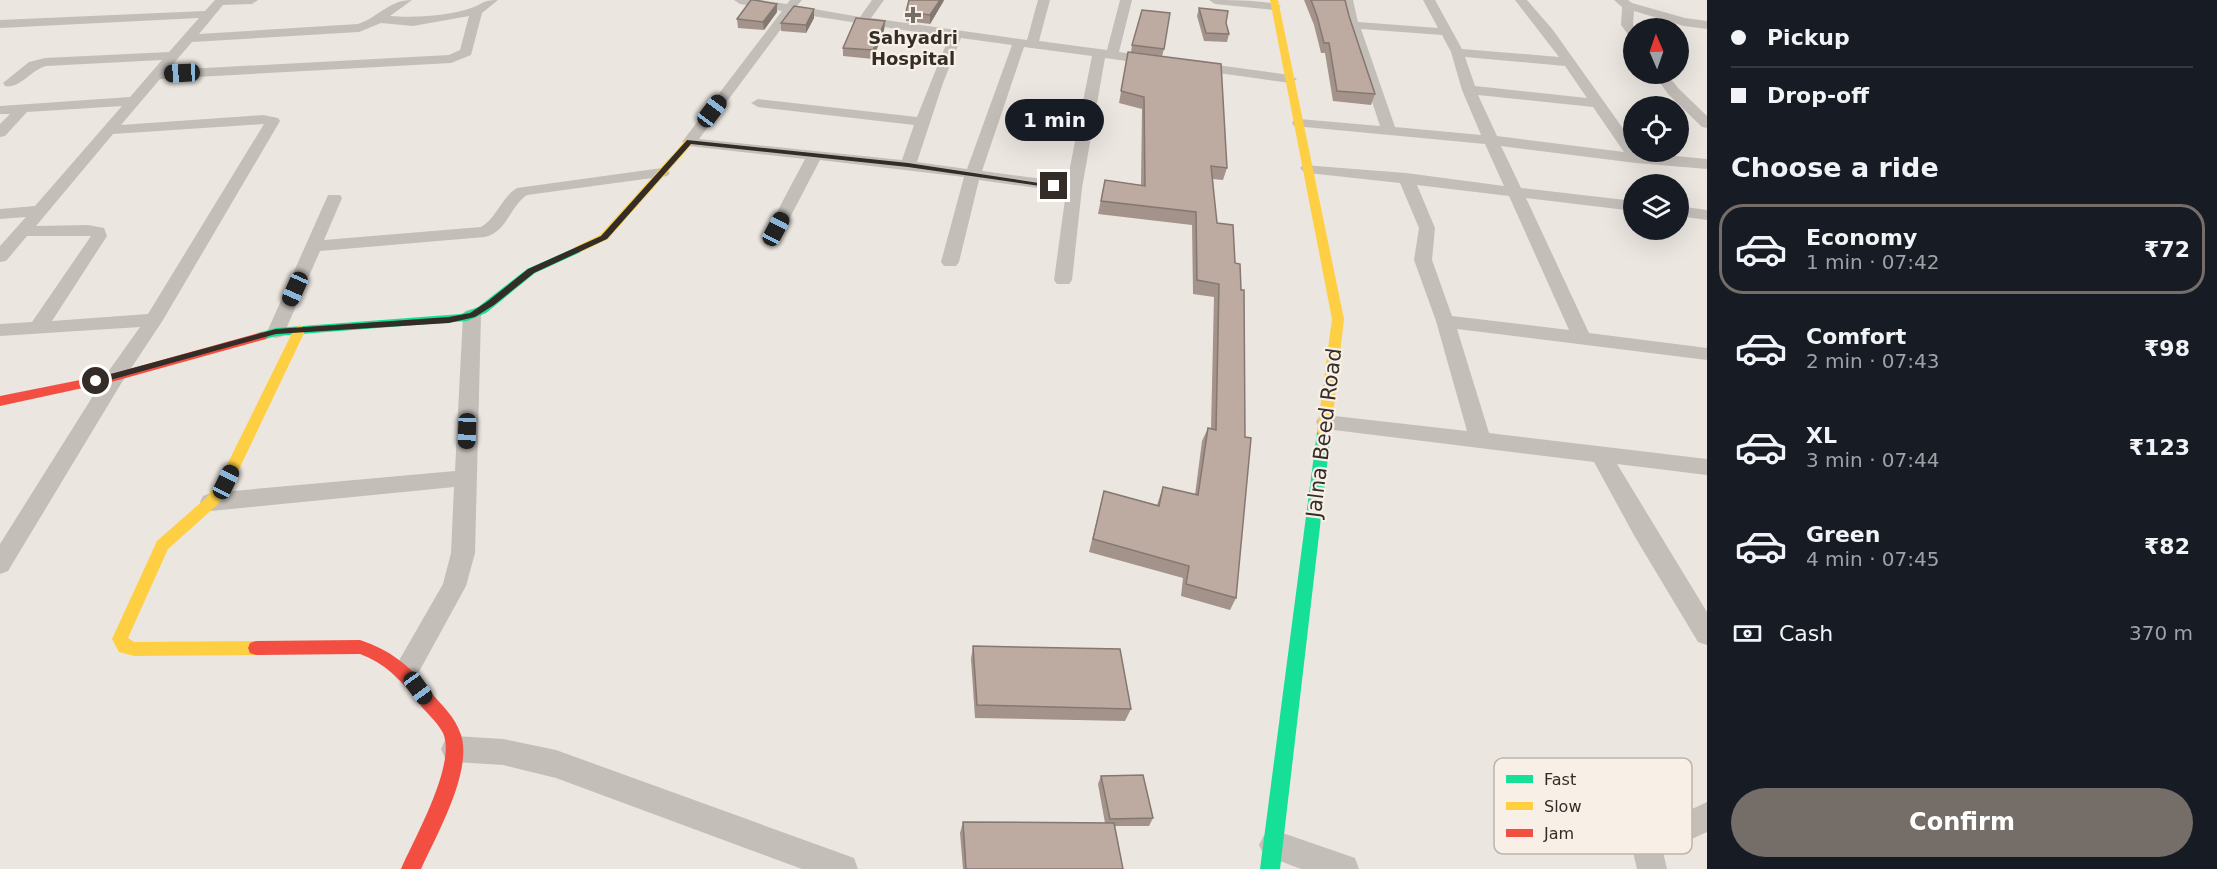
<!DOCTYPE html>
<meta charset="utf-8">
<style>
:root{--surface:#171b24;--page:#242831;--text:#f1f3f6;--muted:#9ea1a6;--line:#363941;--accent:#746d68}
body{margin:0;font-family:"DejaVu Sans",sans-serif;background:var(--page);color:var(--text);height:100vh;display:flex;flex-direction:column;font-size:22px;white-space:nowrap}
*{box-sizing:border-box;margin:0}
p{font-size:20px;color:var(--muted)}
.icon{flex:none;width:33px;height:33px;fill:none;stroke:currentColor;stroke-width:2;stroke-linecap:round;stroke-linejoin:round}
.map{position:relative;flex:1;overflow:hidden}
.drawer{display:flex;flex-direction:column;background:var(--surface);width:510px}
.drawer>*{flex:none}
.banner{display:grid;align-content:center;height:132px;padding:0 24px;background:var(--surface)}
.needle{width:39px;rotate:358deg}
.fabs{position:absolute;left:1623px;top:18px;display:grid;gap:12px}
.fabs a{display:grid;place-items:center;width:66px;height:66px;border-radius:50%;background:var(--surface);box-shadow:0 6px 24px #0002;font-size:30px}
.end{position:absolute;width:27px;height:27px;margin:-14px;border:8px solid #342c27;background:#fff;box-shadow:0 0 0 3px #fff}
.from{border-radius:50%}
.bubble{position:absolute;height:42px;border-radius:21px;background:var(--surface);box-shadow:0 6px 24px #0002;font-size:20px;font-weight:600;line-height:42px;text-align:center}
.car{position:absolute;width:18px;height:36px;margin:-18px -9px;border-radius:8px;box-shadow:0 0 4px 2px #0007;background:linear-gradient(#222 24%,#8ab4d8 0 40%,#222 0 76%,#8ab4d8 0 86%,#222 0)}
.banner b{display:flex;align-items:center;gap:21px;height:57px;font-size:22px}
.banner b+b{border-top:2px solid var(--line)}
.banner i{width:15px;height:15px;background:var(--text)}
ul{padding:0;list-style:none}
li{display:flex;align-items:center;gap:18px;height:90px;margin:0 12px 9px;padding:0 12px;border:3px solid transparent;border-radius:24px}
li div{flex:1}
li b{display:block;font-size:22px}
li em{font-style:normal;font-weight:600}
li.on{border-color:var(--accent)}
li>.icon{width:54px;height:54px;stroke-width:1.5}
h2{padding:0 24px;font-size:27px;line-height:72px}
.pay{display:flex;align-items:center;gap:15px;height:66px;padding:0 24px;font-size:22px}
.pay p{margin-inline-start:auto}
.action{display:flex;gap:12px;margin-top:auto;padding:12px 24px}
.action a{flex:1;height:69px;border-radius:36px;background:var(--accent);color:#fff;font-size:24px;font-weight:600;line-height:69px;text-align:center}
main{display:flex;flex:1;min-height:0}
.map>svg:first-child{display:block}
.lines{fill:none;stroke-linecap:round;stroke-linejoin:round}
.street{fill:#c4beb9;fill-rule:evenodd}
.fast{fill:#16e098;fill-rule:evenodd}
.slow{fill:#ffcf43;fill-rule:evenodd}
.jam{fill:#f24e42;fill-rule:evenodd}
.wall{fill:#a3938b}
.shaded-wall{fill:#847871}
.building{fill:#bdaba2;stroke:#847871;stroke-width:1.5}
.route{fill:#342c27}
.poi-dot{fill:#746d68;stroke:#f8f0e7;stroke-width:2}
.labels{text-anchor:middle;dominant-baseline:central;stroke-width:4.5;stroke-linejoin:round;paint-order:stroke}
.far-poi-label{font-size:18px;font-weight:bold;fill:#342c27;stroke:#f8f0e7}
.street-label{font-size:21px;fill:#342c27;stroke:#f8f0e7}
.key{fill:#f8f0e7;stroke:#bdb5ad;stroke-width:1.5}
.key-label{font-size:16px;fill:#342c27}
</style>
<main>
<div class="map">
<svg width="1707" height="869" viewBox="0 0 1707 869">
<rect width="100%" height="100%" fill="#ebe6e0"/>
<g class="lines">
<g class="street">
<path d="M 215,0 L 258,0 L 252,4 L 223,5 L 199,34 L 358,24 C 379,17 389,0 412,0 L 390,16 C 414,18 448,16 471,8 C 484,4 481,0 498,0 L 482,13 L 471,55 L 451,63 L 160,79 L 121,125 L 263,115 L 278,118 L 280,121 L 163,320 L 122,382 L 8,571 L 0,574 L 0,544 L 108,372 L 140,327 L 0,336 L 0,324 L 32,322 L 91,236 L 27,236 L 6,261 L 0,262 L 0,246 L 26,217 L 0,219 L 0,209 L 35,206 L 122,106 L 27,112 L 5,136 L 0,137 L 0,124 L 10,114 L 0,114 L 0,106 L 130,97 L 162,60 L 46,66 C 31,70 20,89 5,86 L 3,83 L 29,62 L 45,58 L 169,52 L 199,18 L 0,28 L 0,20 L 205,11 ZM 469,16 L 460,50 L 449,55 L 168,70 L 192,42 L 359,32 L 381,23 L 413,26 ZM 264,124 L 148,314 L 52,321 L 107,236 L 104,228 L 88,225 L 36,226 L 113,134 Z"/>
<path d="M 734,0 L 761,0 L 787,4 L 790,0 L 802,0 L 797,6 L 860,17 L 872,0 L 884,0 L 871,18 L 1027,40 L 1038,0 L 1050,0 L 1039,41 L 1107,50 L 1120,0 L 1132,0 L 1119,52 L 1155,57 L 1162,61 L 1155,65 L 1105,58 L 1082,188 L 1072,280 L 1069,284 L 1057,284 L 1054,280 L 1066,192 L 979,180 L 959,262 L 956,266 L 944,266 L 941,262 L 964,177 L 820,160 L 784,229 L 782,233 L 770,233 L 768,229 L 805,159 L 689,146 L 682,142 L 782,11 L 740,4 ZM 793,13 L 949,37 L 917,117 L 758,99 L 751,103 L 758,107 L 914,125 L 902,160 L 699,139 ZM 961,38 L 1012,45 L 967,169 L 917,162 L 943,83 ZM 1024,47 L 1092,56 L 1067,182 L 982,171 Z"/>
<path d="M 1209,0 C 1226,0 1269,0 1281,6 L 1275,10 L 1215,4 Z"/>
<path d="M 1341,0 L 1353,0 L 1358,22 L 1438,28 L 1423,0 L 1435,0 L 1462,49 L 1559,57 L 1515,0 L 1527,0 L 1553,30 L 1634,144 L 1634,152 L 1707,159 L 1707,169 L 1636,163 L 1501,146 L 1521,188 L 1634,201 L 1634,211 L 1526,198 L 1589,333 L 1707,348 L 1707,360 L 1457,329 L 1489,433 L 1707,459 L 1707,475 L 1617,464 L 1707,612 L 1707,645 L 1698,642 L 1635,537 L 1594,462 L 1326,429 L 1319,427 L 1316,422 L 1319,417 L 1326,415 L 1467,431 L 1436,321 L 1414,260 L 1419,228 L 1400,183 L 1308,173 L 1303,171 L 1300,168 L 1303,165 L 1406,173 L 1504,186 L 1485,144 L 1294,126 L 1292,123 L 1294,120 L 1299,119 L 1380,126 L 1347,25 ZM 1361,29 L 1442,35 L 1451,52 L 1462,90 L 1481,135 L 1395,127 ZM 1465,57 L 1565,66 L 1587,98 L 1475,86 ZM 1478,95 L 1593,107 L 1624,152 L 1497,136 ZM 1417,185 L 1509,196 L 1569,330 L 1452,316 L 1432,260 L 1435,228 Z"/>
<polygon points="1614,0 1628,0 1632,3 1685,18 1707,21 1707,29 1684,26 1634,11 1633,25 1636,28 1634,28 1634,38 1630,37 1621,25 1622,7"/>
<polygon points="1195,62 1290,75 1297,79 1290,83 1190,69 1188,66 1190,63"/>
<polygon points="1654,74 1667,74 1678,88 1707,116 1707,128 1702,127 1668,94"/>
<path d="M 662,168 L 667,170 L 670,173 L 667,176 L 527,195 C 509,207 508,231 485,237 L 320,251 L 283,336 L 276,338 L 269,336 L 267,332 L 328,195 L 340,195 L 342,198 L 324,240 L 481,227 C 497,218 501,198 517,188 Z"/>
<polygon points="1678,206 1707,210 1707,220 1678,216"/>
<polygon points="472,309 479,311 481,315 475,553 466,586 415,679 406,683 397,679 393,671 443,584 451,553 454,487 211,511 203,508 200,502 203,496 211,493 455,471 463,315 465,311"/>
<polygon points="455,736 503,739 556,750 843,854 854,858 858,869 802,869 556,778 503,765 455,762 445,758 441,749 445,740"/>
<polygon points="1707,802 1707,832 1663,852 1667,869 1637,869 1633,852 1643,832"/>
<polygon points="1274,830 1355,858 1359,869 1301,869 1264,855 1259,845 1264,835"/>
</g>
<g class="fast">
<polygon points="577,247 583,250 581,252 535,273 486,313 467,321 276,336 262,340 256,336 258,333 276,328 461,314 478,307 527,269"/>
<polygon points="1324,427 1331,432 1280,869 1260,869 1317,432"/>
</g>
<g class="slow">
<polygon points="1270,0 1278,0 1344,319 1331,432 1324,437 1317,432 1332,319"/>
<polygon points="686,140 694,142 608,239 581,252 573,252 573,248 600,235"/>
<polygon points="300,325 306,329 231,486 216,506 168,549 128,638 134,642 256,641 262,643 264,648 262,653 256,655 134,656 119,652 112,639 157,541 206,498 220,479 294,329"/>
</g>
<g class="jam">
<polygon points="262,332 268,336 266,339 115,381 0,406 0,396 115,373"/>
<path d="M 360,640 C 390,650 409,665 429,690 C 441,705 455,716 461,735 C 473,771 436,836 421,869 L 401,869 C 414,839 457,764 443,733 C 437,721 425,712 417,701 C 401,680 385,663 360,654 L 256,655 L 250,653 L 248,648 L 250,643 L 256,641 Z"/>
</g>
</g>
<g class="wall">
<polygon points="909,0 944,0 943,2 930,24 906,21 906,12"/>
<polygon points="1304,0 1345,0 1349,16 1375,94 1371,105 1333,101 1325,53 1321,53 1314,25"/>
<polygon points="1199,8 1226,23 1229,34 1227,42 1204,41 1197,16"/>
<polygon points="777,12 764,30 738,28 737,19"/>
<polygon points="814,18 806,33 781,31 781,23"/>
<polygon points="885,21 884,30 873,59 843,56 843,48"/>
<polygon points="1132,45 1164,49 1162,56 1131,52"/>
<polygon points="1128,52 1227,168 1223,180 1213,179 1236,598 1230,610 1181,596 1183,578 1089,552 1104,491 1157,505 1163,487 1195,495 1202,441 1208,428 1211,429 1214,297 1193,294 1192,225 1098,214 1105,180 1141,185 1142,109 1119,103"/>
<polygon points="973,646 1131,709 1125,721 975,718 971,659"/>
<polygon points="1101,776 1153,818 1149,826 1115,826 1123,869 963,869 960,833 963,822 1105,823 1098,784"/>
</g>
<g class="shaded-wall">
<polygon points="940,0 944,0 943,2 930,24 930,15"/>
<polygon points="777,4 777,12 764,30 763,22"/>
<polygon points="814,9 814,18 806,33 806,25"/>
<polygon points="885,21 884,30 873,59 873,50"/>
</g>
<g class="building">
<polygon points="751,0 754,0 777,4 763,22 737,19"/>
<polygon points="909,0 940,0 930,15 906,12"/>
<polygon points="1311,0 1345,0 1349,16 1375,94 1337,91 1329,43 1324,43 1317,16"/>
<polygon points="794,6 814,9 806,25 781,23"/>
<polygon points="1199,8 1228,11 1226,23 1229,34 1206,33"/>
<polygon points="1142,10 1170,13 1164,49 1132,45"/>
<polygon points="856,18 885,21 873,50 843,48"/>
<polygon points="1128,52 1221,64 1227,168 1211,166 1217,223 1233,225 1235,263 1240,264 1241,290 1244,290 1245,437 1251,438 1236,598 1186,584 1189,566 1093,539 1104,491 1159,506 1163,487 1198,495 1208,428 1216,430 1219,284 1197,280 1196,212 1101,201 1105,180 1145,186 1144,97 1121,91"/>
<polygon points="973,646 1120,649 1131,709 977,705"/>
<polygon points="1143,775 1153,818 1110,819 1101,776"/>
<polygon points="963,822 1114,823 1123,869 966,869"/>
</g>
<polygon class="route" points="687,140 908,163 1058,186 1054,188 908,167 691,144 607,239 534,273 494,305 475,317 449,323 276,334 96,384 91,381 96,378 276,329 449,317 470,313 488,301 528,269 601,236"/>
<path class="poi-dot" d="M910 6h6v6h6v6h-6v6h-6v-6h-6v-6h6z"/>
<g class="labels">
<g class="far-poi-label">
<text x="913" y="37">Sahyadri<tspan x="913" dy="21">Hospital</tspan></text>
</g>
<g class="street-label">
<text transform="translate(1324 433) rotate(-83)">Jalna Beed Road</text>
</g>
</g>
<rect x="1494" y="758" width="198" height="96" rx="9" class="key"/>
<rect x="1506" y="775" width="27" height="8" fill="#16e098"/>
<rect x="1506" y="802" width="27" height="8" fill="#ffcf43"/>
<rect x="1506" y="829" width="27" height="8" fill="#f24e42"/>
<g class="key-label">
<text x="1544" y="785">Fast</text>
<text x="1544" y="812">Slow</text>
<text x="1544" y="839">Jam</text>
</g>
</svg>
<div class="fabs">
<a><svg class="needle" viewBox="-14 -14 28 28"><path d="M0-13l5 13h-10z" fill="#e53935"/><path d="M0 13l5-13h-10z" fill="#9ea1a6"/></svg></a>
<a><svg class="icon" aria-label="locate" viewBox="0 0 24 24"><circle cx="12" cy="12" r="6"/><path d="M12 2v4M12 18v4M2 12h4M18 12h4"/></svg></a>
<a><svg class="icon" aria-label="layers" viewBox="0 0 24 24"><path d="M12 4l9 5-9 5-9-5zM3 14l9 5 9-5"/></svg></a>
</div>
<i class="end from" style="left:96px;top:381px"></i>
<i class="end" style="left:1054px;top:186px"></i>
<div class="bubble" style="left:1005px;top:99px;width:99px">1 min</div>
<i class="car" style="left:182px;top:73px;rotate:267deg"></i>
<i class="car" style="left:712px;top:111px;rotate:37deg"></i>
<i class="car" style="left:776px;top:229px;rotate:28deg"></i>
<i class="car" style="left:295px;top:289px;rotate:204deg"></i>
<i class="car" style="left:467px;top:431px;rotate:182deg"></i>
<i class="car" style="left:226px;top:482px;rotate:26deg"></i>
<i class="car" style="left:418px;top:688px;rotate:144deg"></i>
</div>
<section class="drawer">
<div class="banner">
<b><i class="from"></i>Pickup</b>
<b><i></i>Drop-off</b>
</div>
<h2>Choose a ride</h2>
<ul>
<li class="on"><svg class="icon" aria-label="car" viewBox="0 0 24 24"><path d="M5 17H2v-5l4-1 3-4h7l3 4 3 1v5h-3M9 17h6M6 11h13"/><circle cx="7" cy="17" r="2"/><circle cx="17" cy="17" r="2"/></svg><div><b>Economy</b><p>1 min · 07:42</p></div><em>₹72</em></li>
<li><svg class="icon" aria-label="car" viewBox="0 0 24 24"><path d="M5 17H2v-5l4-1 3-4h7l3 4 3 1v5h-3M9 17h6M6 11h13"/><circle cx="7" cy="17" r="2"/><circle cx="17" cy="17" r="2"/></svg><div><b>Comfort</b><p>2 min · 07:43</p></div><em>₹98</em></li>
<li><svg class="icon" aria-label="car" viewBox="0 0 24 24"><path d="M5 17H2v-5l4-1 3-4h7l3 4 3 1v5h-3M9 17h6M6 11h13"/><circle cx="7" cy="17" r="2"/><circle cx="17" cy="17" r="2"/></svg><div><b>XL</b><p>3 min · 07:44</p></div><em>₹123</em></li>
<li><svg class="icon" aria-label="car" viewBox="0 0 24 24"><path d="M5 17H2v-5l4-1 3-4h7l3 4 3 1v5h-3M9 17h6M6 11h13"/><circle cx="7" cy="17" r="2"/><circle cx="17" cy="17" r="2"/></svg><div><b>Green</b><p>4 min · 07:45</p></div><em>₹82</em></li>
</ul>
<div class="pay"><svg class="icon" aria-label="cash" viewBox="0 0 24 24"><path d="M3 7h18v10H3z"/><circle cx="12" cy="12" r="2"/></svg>Cash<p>370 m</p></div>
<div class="action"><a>Confirm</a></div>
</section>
</main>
